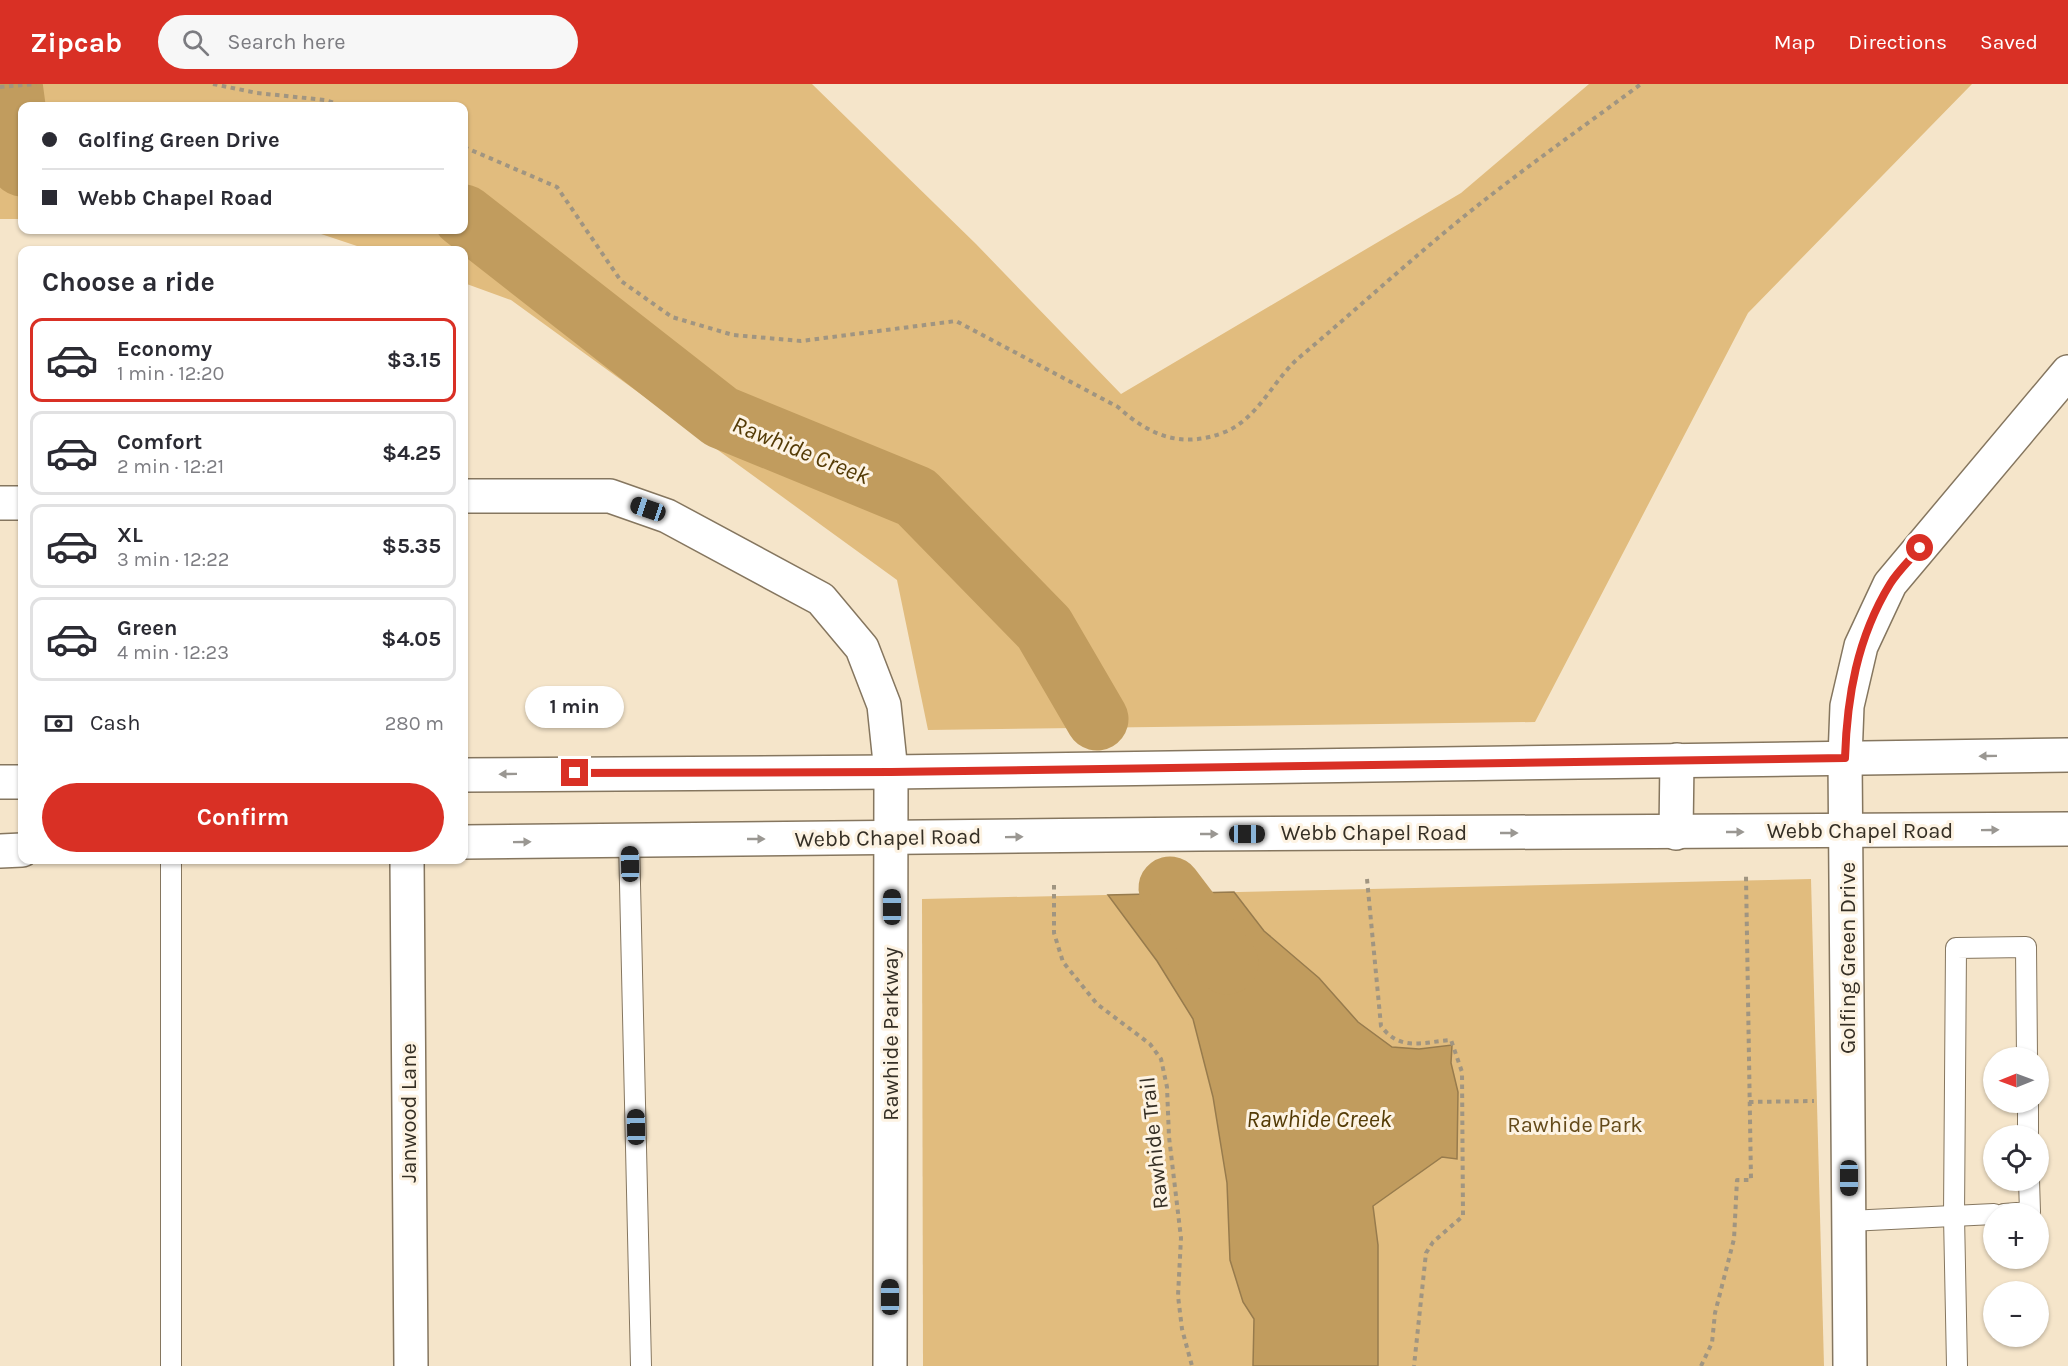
<!DOCTYPE html>
<meta charset="utf-8">
<style>
:root{--surface:#fff;--page:#f7f7f7;--text:#2b2b33;--muted:#7c7c81;--line:#e1e1e2;--accent:#d93025}
body{margin:0;font-family:Karla,sans-serif;background:var(--page);color:var(--text);height:100vh;display:flex;flex-direction:column;font-size:22px;white-space:nowrap}
*{box-sizing:border-box;margin:0}
p{font-size:20px;color:var(--muted)}
.icon{flex:none;width:33px;height:33px;fill:none;stroke:currentColor;stroke-width:2;stroke-linecap:round;stroke-linejoin:round}
.map{position:relative;flex:1;overflow:hidden}
.side{position:absolute;left:18px;top:162px;width:450px;height:618px;display:flex;flex-direction:column;background:var(--surface);border-radius:12px;box-shadow:0 2px 4px #0004}
.side>*{flex:none}
.top-card{position:absolute;left:18px;top:18px;width:450px;height:132px;border-radius:12px;box-shadow:0 2px 4px #0004;display:grid;align-content:center;height:132px;padding:0 24px;background:var(--surface)}
.needle{width:39px;rotate:269deg}
.fabs{position:absolute;left:1983px;top:963px;display:grid;gap:12px}
.fabs a{display:grid;place-items:center;width:66px;height:66px;border-radius:50%;background:var(--surface);box-shadow:0 2px 4px #0004;font-size:30px}
.end{position:absolute;width:27px;height:27px;margin:-14px;border:8px solid #d93025;background:#fff;box-shadow:0 0 0 3px #fff}
.from{border-radius:50%}
.bubble{position:absolute;height:42px;border-radius:21px;background:var(--surface);box-shadow:0 2px 4px #0004;font-size:20px;font-weight:700;line-height:42px;text-align:center}
.car{position:absolute;width:18px;height:36px;margin:-18px -9px;border-radius:8px;box-shadow:0 0 4px 2px #0007;background:linear-gradient(#222 24%,#8ab4d8 0 40%,#222 0 76%,#8ab4d8 0 86%,#222 0)}
.top-card b{display:flex;align-items:center;gap:21px;height:57px;font-size:22px}
.top-card b+b{border-top:2px solid var(--line)}
.top-card i{width:15px;height:15px;background:var(--text)}
ul{padding:0;list-style:none}
li{display:flex;align-items:center;gap:18px;height:84px;margin:0 12px 9px;padding:0 12px;border:3px solid var(--line);border-radius:12px}
li div{flex:1}
li b{display:block;font-size:22px}
li em{font-style:normal;font-weight:700}
li.current{border-color:var(--accent)}
li>.icon{width:54px;height:54px;stroke-width:1.5}
h2{padding:0 24px;font-size:27px;line-height:72px}
.pay{display:flex;align-items:center;gap:15px;height:66px;padding:0 24px;font-size:22px}
.pay p{margin-inline-start:auto}
.button{display:flex;gap:12px;margin-top:auto;padding:12px 24px}
.button a{flex:1;height:69px;border-radius:36px;background:var(--accent);color:#fff;font-size:24px;font-weight:700;line-height:69px;text-align:center}
header{display:flex;align-items:center;gap:36px;box-sizing:border-box;height:84px;padding:0 30px;background:var(--accent);color:#fff}
header strong{font-size:28px}
nav{display:flex;gap:33px;margin-inline-start:auto;font-size:21px}
.search{width:420px;height:54px;background:var(--page);display:flex;align-items:center;gap:15px;box-sizing:border-box;padding:0 21px;border-radius:33px;color:var(--muted);font-size:22px}
.map>svg:first-child{display:block}
.green{fill:#e1bc7e}
.water{fill:#c19c5e;stroke:#977b4d;stroke-width:1.5}
.lines{fill:none;stroke-linecap:round;stroke-linejoin:round}
.river{stroke:#c19c5e;stroke-width:63}
.service-casing{stroke:#85765f;stroke-width:22}
.minor-casing{stroke:#85765f;stroke-width:36}
.secondary-casing{stroke:#85765f;stroke-width:36}
.path{stroke:#a09581;stroke-width:4;stroke-dasharray:4.5 4.5;stroke-linecap:butt}
.service{stroke:#fff;stroke-width:20}
.minor{stroke:#fff;stroke-width:33}
.secondary{stroke:#fff;stroke-width:33}
.oneway{fill:#9a9792}
.route{stroke:#d93025;stroke-width:8}
.labels{text-anchor:middle;dominant-baseline:central;stroke-width:6;stroke-linejoin:round;paint-order:stroke}
.street-label{font-size:22px;fill:#352f25;stroke:#fdf3e3}
.park-label{font-size:22px;fill:#644a1a;stroke:#fdf3e3}
.water-label{font-size:24px;font-style:italic;fill:#543b06;stroke:#fdf3e3}
</style>
<header>
<strong>Zipcab</strong>
<div class="search"><svg class="icon" aria-label="search" viewBox="0 0 24 24"><circle cx="10" cy="10" r="6"/><path d="M15 15l6 6"/></svg>Search here</div>
<nav><a>Map</a><a>Directions</a><a>Saved</a></nav>
</header>
<div class="map">
<svg width="2068" height="1282" viewBox="0 0 2068 1282">
<rect width="100%" height="100%" fill="#f5e5ca"/>
<g class="green">
<polygon points="0,0 812,0 976,160 1121,310 1461,109 1589,0 1972,0 1748,229 1535,638 928,646 897,496 511,216 464,199 464,166 369,166 309,146 464,146 464,22 22,22 22,135 0,135"/>
<polygon points="1811,795 1824,1282 923,1282 922,815"/>
</g>
<polygon class="water" points="1234,808 1264,847 1319,894 1358,938 1392,963 1419,965 1452,961 1451,979 1458,1008 1457,1075 1442,1073 1373,1122 1378,1161 1378,1282 1253,1282 1254,1235 1243,1218 1230,1176 1227,1099 1213,1013 1193,935 1157,877 1108,811"/>
<g class="lines">
<g class="river">
<polyline points="11,0 22,81"/>
<polyline points="464,132 721,333 916,413 1044,544 1097,635"/>
<polyline points="1170,804 1227,879"/>
</g>
<defs>
<g id="service">
<polyline points="629,756 641,1282"/>
<polyline points="171,776 171,1282"/>
<polyline points="2028,1018 2028,1052"/>
<polyline points="2004,1130 2030,1128 2029,1096"/>
<polyline points="1849,1137 1994,1130"/>
<polyline points="1957,1282 1954,1132 1956,864 2026,863 2027,974"/>
</g>
<g id="minor">
<polyline points="464,412 610,412 667,432 821,515 862,564 884,621 891,688 890,1282"/>
<polyline points="0,419 22,419"/>
<polyline points="407,776 411,1282"/>
<polyline points="1850,1282 1845,674 1847,622 1861,562 1890,500 2068,288"/>
</g>
<g id="secondary">
<polyline points="464,691 891,688 2068,671"/>
<polyline points="0,698 22,698"/>
<polyline points="1676,749 1677,676"/>
<polyline points="464,758 1199,750 2068,745"/>
<polyline points="0,767 22,766"/>
</g>
</defs>
<use href="#service" class="service-casing"/>
<use href="#minor" class="minor-casing"/>
<use href="#secondary" class="secondary-casing"/>
<g class="path">
<polyline points="213,0 257,9 325,16 344,22"/>
<polyline points="0,3 36,0"/>
<path d="M 464,63 L 557,103 L 621,197 L 672,233 L 733,251 L 801,257 L 956,237 L 1118,323 C 1150,352 1182,365 1225,348 C 1259,334 1274,294 1301,272 C 1357,225 1410,176 1467,130 C 1523,85 1583,43 1641,0"/>
<path d="M 1367,795 L 1381,942 C 1400,968 1423,958 1451,956 L 1462,988 L 1463,1132 L 1433,1158 L 1426,1169 L 1414,1282"/>
<polyline points="1054,801 1054,849 1063,878 1097,920 1150,960 1161,975 1167,1003 1169,1053 1181,1154 1178,1212 1182,1245 1192,1282"/>
<polyline points="1749,1018 1814,1017"/>
<polyline points="1701,1282 1712,1259 1715,1229 1734,1155 1737,1096 1751,1096 1746,792"/>
</g>
<use href="#service" class="service"/>
<use href="#minor" class="minor"/>
<use href="#secondary" class="secondary"/>
</g>
<defs><path id="oneway-solid" d="M-6-.8H1V-3.2L6.5 0L1 3.2V.8H-6Z" transform="scale(1.5)"/></defs>
<g class="oneway">
<use href="#oneway-solid" transform="translate(1988 672) rotate(179)"/>
<use href="#oneway-solid" transform="translate(508 690) rotate(179)"/>
<use href="#oneway-solid" transform="translate(1990 746) rotate(-1)"/>
<use href="#oneway-solid" transform="translate(1735 748)"/>
<use href="#oneway-solid" transform="translate(1509 749)"/>
<use href="#oneway-solid" transform="translate(1209 750)"/>
<use href="#oneway-solid" transform="translate(1014 753) rotate(-1)"/>
<use href="#oneway-solid" transform="translate(756 755)"/>
<use href="#oneway-solid" transform="translate(522 758) rotate(-1)"/>
</g>
<g class="lines">
<path class="route" d="M 575,689 L 891,688 L 1845,674 C 1847,613 1857,554 1890,500 C 1898,487 1910,476 1920,464"/>
</g>
<g class="labels">
<g class="street-label">
<text x="1860" y="747">Webb Chapel Road</text>
<text x="1374" y="749">Webb Chapel Road</text>
<text transform="translate(888 754) rotate(-1)">Webb Chapel Road</text>
<text transform="translate(1848 874) rotate(-90)">Golfing Green Drive</text>
<text transform="translate(891 950) rotate(-90)">Rawhide Parkway</text>
<text transform="translate(409 1029) rotate(-90)">Janwood Lane</text>
<text transform="translate(1154 1059) rotate(-96)">Rawhide Trail</text>
</g>
<g class="park-label">
<text x="1575" y="1041">Rawhide Park</text>
</g>
<g class="water-label">
<text transform="translate(801 366) rotate(22)">Rawhide Creek</text>
<text x="1319" y="1035">Rawhide Creek</text>
</g>
</g>
</svg>
<div class="fabs">
<a><svg class="needle" viewBox="-14 -14 28 28"><path d="M0-13l5 13h-10z" fill="#e53935"/><path d="M0 13l5-13h-10z" fill="#7c7c81"/></svg></a>
<a><svg class="icon" aria-label="locate" viewBox="0 0 24 24"><circle cx="12" cy="12" r="6"/><path d="M12 2v4M12 18v4M2 12h4M18 12h4"/></svg></a>
<a>+</a>
<a>−</a>
</div>
<i class="end from" style="left:1920px;top:464px"></i>
<i class="end" style="left:575px;top:689px"></i>
<div class="bubble" style="left:525px;top:602px;width:99px">1 min</div>
<i class="car" style="left:648px;top:425px;rotate:289deg"></i>
<i class="car" style="left:1247px;top:750px;rotate:90deg"></i>
<i class="car" style="left:630px;top:780px;rotate:359deg"></i>
<i class="car" style="left:892px;top:823px;rotate:0deg"></i>
<i class="car" style="left:636px;top:1043px;rotate:359deg"></i>
<i class="car" style="left:1849px;top:1094px;rotate:180deg"></i>
<i class="car" style="left:890px;top:1213px;rotate:0deg"></i>
<div class="top-card">
<b><i class="from"></i>Golfing Green Drive</b>
<b><i></i>Webb Chapel Road</b>
</div>
<section class="side">
<h2>Choose a ride</h2>
<ul>
<li class="current"><svg class="icon" aria-label="car" viewBox="0 0 24 24"><path d="M5 17H2v-5l4-1 3-4h7l3 4 3 1v5h-3M9 17h6M6 11h13"/><circle cx="7" cy="17" r="2"/><circle cx="17" cy="17" r="2"/></svg><div><b>Economy</b><p>1 min · 12:20</p></div><em>$3.15</em></li>
<li><svg class="icon" aria-label="car" viewBox="0 0 24 24"><path d="M5 17H2v-5l4-1 3-4h7l3 4 3 1v5h-3M9 17h6M6 11h13"/><circle cx="7" cy="17" r="2"/><circle cx="17" cy="17" r="2"/></svg><div><b>Comfort</b><p>2 min · 12:21</p></div><em>$4.25</em></li>
<li><svg class="icon" aria-label="car" viewBox="0 0 24 24"><path d="M5 17H2v-5l4-1 3-4h7l3 4 3 1v5h-3M9 17h6M6 11h13"/><circle cx="7" cy="17" r="2"/><circle cx="17" cy="17" r="2"/></svg><div><b>XL</b><p>3 min · 12:22</p></div><em>$5.35</em></li>
<li><svg class="icon" aria-label="car" viewBox="0 0 24 24"><path d="M5 17H2v-5l4-1 3-4h7l3 4 3 1v5h-3M9 17h6M6 11h13"/><circle cx="7" cy="17" r="2"/><circle cx="17" cy="17" r="2"/></svg><div><b>Green</b><p>4 min · 12:23</p></div><em>$4.05</em></li>
</ul>
<div class="pay"><svg class="icon" aria-label="cash" viewBox="0 0 24 24"><path d="M3 7h18v10H3z"/><circle cx="12" cy="12" r="2"/></svg>Cash<p>280 m</p></div>
<div class="button"><a>Confirm</a></div>
</section>
</div>
